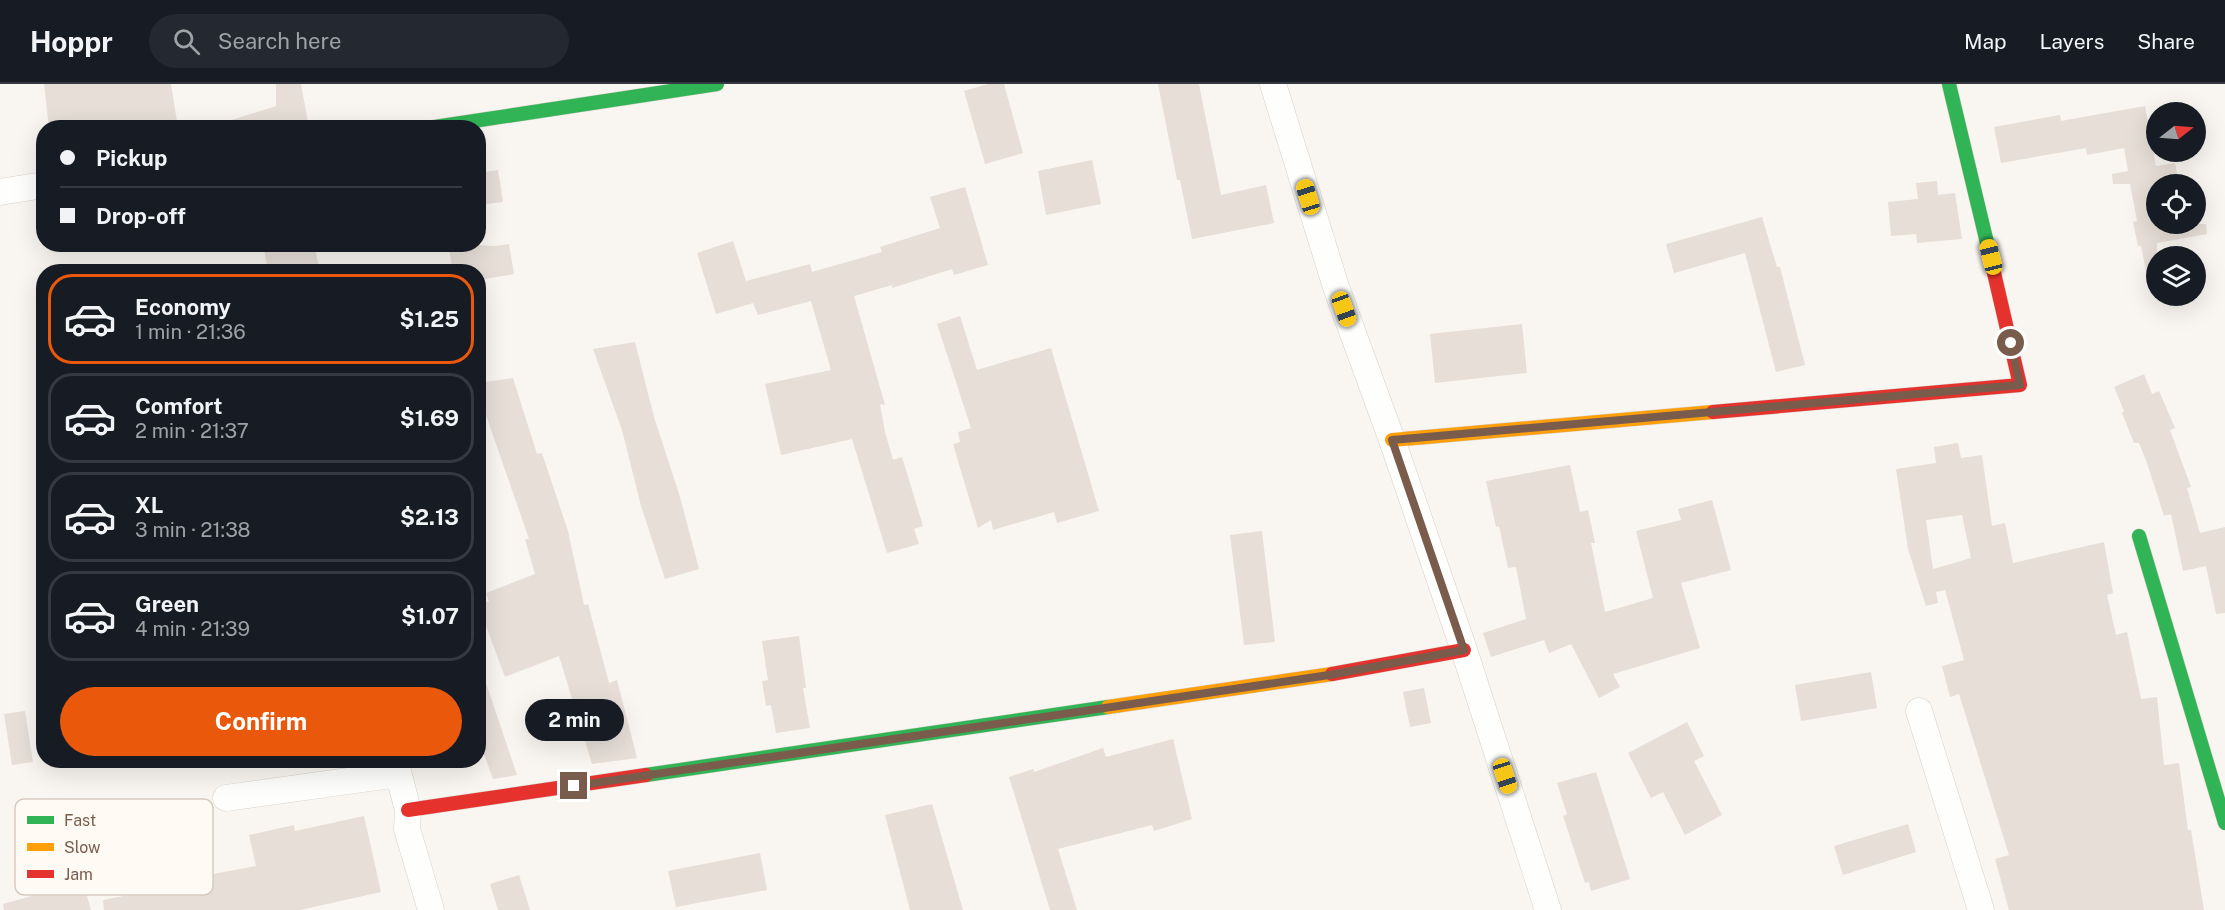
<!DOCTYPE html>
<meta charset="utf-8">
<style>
:root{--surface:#171b24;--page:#242831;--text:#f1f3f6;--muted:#9ea1a6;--line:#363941;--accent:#ea580c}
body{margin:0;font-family:"Public Sans",sans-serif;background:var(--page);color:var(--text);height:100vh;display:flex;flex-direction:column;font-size:22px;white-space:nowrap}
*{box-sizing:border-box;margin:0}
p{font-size:20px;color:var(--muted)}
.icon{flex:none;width:33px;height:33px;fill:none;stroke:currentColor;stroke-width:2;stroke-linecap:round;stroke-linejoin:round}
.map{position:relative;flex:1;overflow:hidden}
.sheet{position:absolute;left:36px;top:180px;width:450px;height:504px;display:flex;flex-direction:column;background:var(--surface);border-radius:24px;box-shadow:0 6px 24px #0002}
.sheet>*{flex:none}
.guide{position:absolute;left:36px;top:36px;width:450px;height:132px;border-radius:24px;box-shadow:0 6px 24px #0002;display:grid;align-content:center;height:132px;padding:0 24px;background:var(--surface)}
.needle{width:39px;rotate:73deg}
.controls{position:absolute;left:2146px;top:18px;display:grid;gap:12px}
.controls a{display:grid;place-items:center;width:60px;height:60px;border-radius:50%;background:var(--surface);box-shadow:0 6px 24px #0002;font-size:30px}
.end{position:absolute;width:27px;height:27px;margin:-14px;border:8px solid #7a5c4d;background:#fff;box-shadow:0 0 0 3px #fff}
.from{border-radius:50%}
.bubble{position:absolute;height:42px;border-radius:21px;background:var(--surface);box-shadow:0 6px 24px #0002;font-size:20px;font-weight:700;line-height:42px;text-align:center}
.car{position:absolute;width:18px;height:36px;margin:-18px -9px;border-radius:8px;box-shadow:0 0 4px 2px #0007;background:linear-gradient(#f5c518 24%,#345 0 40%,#f5c518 0 76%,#345 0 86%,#f5c518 0)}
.guide b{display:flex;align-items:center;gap:21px;height:57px;font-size:22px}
.guide b+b{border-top:2px solid var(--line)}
.guide i{width:15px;height:15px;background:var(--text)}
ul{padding:10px 0 0;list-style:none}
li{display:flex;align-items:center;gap:18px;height:90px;margin:0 12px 9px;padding:0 12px;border:3px solid var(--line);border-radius:24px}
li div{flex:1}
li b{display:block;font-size:22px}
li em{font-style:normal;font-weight:700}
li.active{border-color:var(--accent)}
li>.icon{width:54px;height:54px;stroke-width:1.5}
.primary-button{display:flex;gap:12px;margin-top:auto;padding:12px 24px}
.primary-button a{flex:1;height:69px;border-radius:36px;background:var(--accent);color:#fff;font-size:24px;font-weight:700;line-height:69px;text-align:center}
header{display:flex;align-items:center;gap:36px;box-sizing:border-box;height:84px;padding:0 30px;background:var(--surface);border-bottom:2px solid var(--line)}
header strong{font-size:28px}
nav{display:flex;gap:33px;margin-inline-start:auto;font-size:21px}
.search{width:420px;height:54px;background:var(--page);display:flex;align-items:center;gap:15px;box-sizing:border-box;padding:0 21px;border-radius:33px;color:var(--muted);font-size:22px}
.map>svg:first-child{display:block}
.building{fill:#e6ded7;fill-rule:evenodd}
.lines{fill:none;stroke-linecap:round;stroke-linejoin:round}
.street-casing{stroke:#d7d1cb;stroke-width:27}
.fast-casing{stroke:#d9d2cb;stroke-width:15}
.slow-casing{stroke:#d9d2cb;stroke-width:15}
.jam-casing{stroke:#d9d2cb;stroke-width:15}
.street{stroke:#fefefd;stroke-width:26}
.fast{stroke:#30b455;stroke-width:14}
.slow{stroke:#ff9f0a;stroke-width:14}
.jam{stroke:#e5322d;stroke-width:14}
.route{stroke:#7a5c4d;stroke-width:8}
.key{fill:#fffaf3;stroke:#d7cbc1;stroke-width:1.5}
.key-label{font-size:16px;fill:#7a5c4d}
</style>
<header>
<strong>Hoppr</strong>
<div class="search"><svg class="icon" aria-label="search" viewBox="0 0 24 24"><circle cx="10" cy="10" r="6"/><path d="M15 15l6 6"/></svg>Search here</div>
<nav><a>Map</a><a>Layers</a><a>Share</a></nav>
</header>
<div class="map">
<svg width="2225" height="826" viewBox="0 0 2225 826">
<rect width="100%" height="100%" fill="#f9f5f0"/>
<g class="building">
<polygon points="44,0 171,0 178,44 49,44"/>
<polygon points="276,0 301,0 309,44 223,44 222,39 276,22"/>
<polygon points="988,0 1004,0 1023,69 985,80 964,7"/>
<polygon points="1158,0 1199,0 1221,111 1266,101 1274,139 1192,155 1180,96 1177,96"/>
<polygon points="2145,22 2156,82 2175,79 2179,100 2157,100 2157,140 2206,140 2207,150 2157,159 2157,190 2147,191 2141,162 2138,162 2133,138 2137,137 2130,100 2113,100 2112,90 2128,87 2124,64 2087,71 2086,64 2001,79 1994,43 2060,31 2061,37"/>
<polygon points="1092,76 1101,120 1046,131 1038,87"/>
<polygon points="498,86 503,118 478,121 478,89"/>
<polygon points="1937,97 1938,111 1955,109 1962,155 1917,159 1916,150 1891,152 1888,118 1918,115 1916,99"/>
<polygon points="965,103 988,181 954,191 952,185 892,204 892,201 854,212 885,321 880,320 885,348 893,376 902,373 923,442 914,445 919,460 887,469 852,355 781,371 765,300 831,286 811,217 758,231 753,219 716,230 697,169 733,157 746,197 810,180 812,188 882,168 880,163 940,144 930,113"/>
<polygon points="1762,133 1777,183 1780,183 1805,281 1776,288 1745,169 1674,189 1666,160"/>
<polygon points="263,160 314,160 320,188 268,188"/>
<polygon points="448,160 495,162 509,160 514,190 478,196 478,188 453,188"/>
<polygon points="960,232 977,286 1051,264 1099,427 1057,439 1054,428 993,446 991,436 978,444 953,360 960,358 958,348 971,344 937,240"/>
<polygon points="1522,240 1527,289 1435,299 1430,250"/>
<polygon points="635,258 654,333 680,413 699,485 665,495 641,422 622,346 593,265"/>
<polygon points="2144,290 2152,310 2159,307 2175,344 2170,346 2191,403 2187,404 2200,449 2225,443 2225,529 2216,530 2206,482 2183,487 2171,430 2164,432 2147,379 2139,359 2134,359 2122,329 2124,327 2114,303"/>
<polygon points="513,294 537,370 542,369 568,447 584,521 588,520 609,599 617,596 637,674 592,680 559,572 505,593 481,529 481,520 489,517 486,509 535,490 525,455 529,455 478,308 478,299"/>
<path d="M 1958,359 L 1961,374 L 1982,371 L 1992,442 L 2005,439 L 2013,479 L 2104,458 L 2113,509 L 2107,511 L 2116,551 L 2127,548 L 2141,615 L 2157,613 L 2164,681 L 2179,679 L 2188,746 L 2191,746 L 2204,826 L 2009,826 L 1995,775 L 2009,771 L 1959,610 L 1950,613 L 1942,582 L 1964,576 L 1945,506 L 1936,508 L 1938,519 L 1926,522 L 1908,465 L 1896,385 L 1936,379 L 1934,363 ZM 1962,431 L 1971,474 L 1933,485 L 1926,436 Z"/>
<polygon points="1570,381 1580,428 1588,426 1595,459 1591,459 1605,528 1653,514 1636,447 1681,436 1678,425 1712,416 1731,486 1681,499 1700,564 1613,590 1620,603 1599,614 1571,560 1549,569 1544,556 1491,573 1483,549 1526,535 1516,483 1508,484 1499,442 1496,443 1486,397"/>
<polygon points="1262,447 1275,558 1244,561 1230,451"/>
<polygon points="799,552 806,604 803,604 810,644 776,649 771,621 766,622 762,597 768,596 762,557"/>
<polygon points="478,587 482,587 517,691 493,695 478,654"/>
<polygon points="1871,588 1877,624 1801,637 1795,601"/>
<polygon points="1424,604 1431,639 1410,643 1403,608"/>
<polygon points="25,627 33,678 12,681 4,630"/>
<polygon points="1687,638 1704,672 1694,677 1722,731 1685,751 1663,708 1651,714 1628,669"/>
<polygon points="1173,655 1192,735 1154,747 1152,741 1058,765 1077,826 1050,826 1009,693 1033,685 1034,688 1103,664 1106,673"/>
<polygon points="1596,688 1630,795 1591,807 1589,798 1585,799 1563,732 1567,730 1557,699"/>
<polygon points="932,720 963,826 910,826 885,731"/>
<polygon points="364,732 381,808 300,826 104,826 103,816 175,802 176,797 256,782 249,751 294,741 295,747"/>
<polygon points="1908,740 1916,768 1843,791 1834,762"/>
<polygon points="760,769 767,806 676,823 668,787"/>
<polygon points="519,791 530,826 498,826 490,800"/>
<polygon points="83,798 91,826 4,826 3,820"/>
</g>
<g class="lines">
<defs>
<g id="street">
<polyline points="1273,0 1336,203 1392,356 1464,566 1548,826"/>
<polyline points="0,108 44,101"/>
<polyline points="1919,627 1981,826"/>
<polyline points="395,676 408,726 407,745 431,826"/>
<polyline points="226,714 398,690"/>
</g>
<g id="fast">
<polyline points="1949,0 1988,163"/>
<polyline points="428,44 717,0"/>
<polyline points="2139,452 2225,739"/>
<polyline points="646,691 1108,623"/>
</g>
<g id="slow">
<polyline points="1392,356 1713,328"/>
<polyline points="1108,623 1332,590"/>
</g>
<g id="jam">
<polyline points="1713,328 2020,301 1988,163"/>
<polyline points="1332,590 1464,566"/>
<polyline points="408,726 646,691"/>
</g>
</defs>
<use href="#street" class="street-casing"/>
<use href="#fast" class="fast-casing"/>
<use href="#slow" class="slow-casing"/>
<use href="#jam" class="jam-casing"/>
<use href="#street" class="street"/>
<use href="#fast" class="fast"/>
<use href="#slow" class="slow"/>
<use href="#jam" class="jam"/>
</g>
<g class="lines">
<polyline class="route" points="574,702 1329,591 1464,566 1392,356 2020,301 2011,259"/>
</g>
<rect x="15" y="715" width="198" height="96" rx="9" class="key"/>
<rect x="27" y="732" width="27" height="8" fill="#30b455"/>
<rect x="27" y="759" width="27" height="8" fill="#ff9f0a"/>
<rect x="27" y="786" width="27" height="8" fill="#e5322d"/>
<g class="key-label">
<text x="64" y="742">Fast</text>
<text x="64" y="769">Slow</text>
<text x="64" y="796">Jam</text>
</g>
</svg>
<div class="controls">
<a><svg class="needle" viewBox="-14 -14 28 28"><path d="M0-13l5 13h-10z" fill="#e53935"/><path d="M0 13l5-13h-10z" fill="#9ea1a6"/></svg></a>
<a><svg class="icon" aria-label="locate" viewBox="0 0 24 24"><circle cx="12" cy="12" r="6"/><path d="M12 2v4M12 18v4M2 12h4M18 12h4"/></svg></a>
<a><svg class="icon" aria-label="layers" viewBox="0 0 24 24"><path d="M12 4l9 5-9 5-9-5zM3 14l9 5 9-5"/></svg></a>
</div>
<i class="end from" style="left:2011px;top:259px"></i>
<i class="end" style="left:574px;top:702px"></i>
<div class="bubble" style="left:525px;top:615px;width:99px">2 min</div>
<i class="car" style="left:1308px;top:113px;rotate:343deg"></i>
<i class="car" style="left:1991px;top:173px;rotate:346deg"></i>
<i class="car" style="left:1344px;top:225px;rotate:160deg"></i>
<i class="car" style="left:1505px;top:692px;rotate:162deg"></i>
<div class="guide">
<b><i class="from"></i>Pickup</b>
<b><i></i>Drop-off</b>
</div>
<section class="sheet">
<ul>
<li class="active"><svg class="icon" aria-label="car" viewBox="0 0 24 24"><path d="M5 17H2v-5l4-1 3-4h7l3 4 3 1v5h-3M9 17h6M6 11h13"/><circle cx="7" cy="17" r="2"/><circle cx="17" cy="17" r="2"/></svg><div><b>Economy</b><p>1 min · 21:36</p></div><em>$1.25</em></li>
<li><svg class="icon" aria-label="car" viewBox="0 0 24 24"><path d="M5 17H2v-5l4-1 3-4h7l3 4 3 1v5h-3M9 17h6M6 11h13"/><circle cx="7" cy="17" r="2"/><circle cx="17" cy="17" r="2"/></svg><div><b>Comfort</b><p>2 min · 21:37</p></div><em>$1.69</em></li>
<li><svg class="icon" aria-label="car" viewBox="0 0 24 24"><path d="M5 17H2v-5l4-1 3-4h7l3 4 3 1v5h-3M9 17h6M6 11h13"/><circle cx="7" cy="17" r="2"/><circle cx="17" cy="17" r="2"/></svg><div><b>XL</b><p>3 min · 21:38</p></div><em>$2.13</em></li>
<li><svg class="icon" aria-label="car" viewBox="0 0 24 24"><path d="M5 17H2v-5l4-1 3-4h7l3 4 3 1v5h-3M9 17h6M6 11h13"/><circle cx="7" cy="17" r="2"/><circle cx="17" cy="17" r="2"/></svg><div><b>Green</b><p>4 min · 21:39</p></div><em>$1.07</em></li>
</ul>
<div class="primary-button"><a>Confirm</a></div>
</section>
</div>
